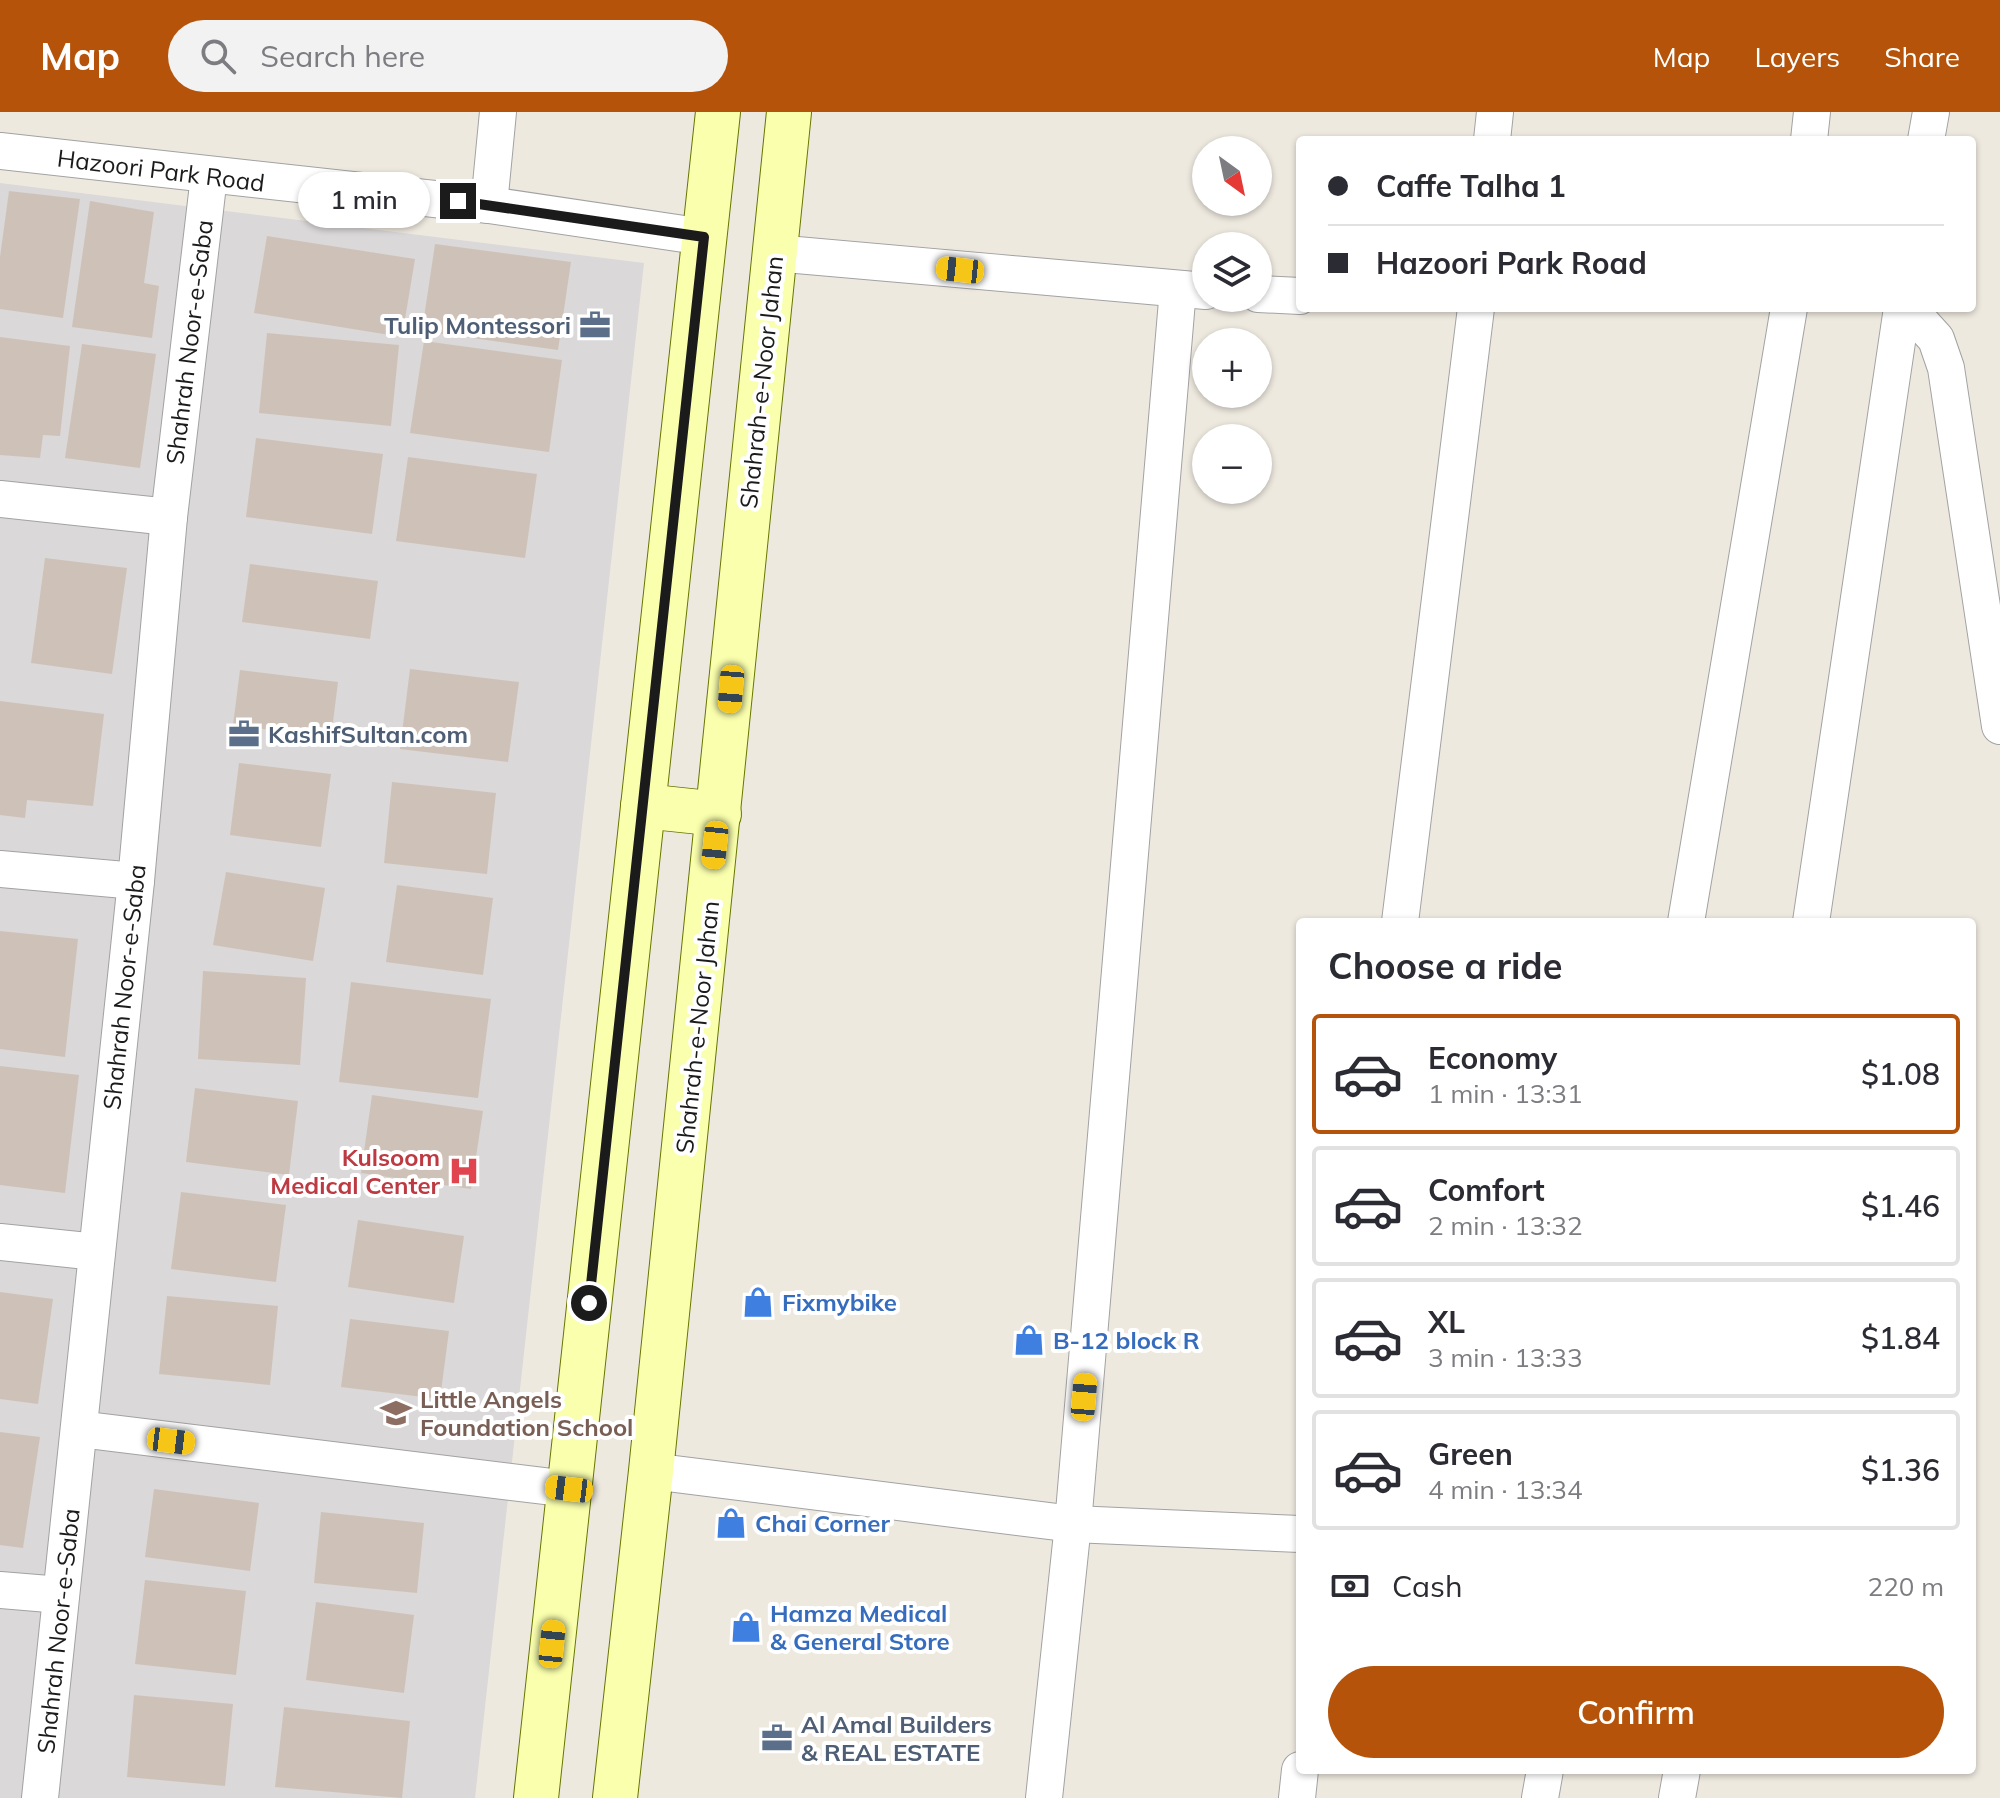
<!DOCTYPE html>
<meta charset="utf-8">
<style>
:root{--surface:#fff;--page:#f2f2f3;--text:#2b2b33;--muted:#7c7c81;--line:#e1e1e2;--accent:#b45309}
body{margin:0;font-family:Mulish,sans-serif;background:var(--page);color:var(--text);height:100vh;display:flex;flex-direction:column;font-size:30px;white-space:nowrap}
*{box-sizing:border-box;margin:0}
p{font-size:26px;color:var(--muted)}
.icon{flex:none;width:44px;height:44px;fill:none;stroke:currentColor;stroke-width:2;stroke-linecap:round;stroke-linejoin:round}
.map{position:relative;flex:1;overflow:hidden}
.details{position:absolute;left:1296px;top:806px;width:680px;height:856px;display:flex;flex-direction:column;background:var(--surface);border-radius:8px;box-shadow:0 2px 6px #0004}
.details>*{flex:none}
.guide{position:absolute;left:1296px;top:24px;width:680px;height:176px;border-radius:8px;box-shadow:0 2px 6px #0004;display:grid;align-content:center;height:176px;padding:0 32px;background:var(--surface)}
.needle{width:52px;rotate:147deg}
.fabs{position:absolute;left:1192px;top:24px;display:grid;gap:16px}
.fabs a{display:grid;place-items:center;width:80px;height:80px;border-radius:50%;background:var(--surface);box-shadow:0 2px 6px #0004;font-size:40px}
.end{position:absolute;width:36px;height:36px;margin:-18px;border:10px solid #1b1b1b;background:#fff;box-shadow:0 0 0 4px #fff}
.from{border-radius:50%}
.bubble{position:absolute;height:56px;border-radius:28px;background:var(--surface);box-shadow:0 2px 6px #0004;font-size:26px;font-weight:600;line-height:56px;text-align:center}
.car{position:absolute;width:24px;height:48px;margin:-24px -12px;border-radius:10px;box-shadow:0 0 6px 2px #0007;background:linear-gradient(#f5c518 24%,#345 0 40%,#f5c518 0 76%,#345 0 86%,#f5c518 0)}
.guide b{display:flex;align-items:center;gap:28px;height:76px;font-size:30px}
.guide b+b{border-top:2px solid var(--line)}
.guide i{width:20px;height:20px;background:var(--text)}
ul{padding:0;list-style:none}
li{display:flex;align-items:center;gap:24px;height:120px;margin:0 16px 12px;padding:0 16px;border:4px solid var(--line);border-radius:8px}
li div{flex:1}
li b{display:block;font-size:30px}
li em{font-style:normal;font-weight:600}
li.on{border-color:var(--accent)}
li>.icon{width:72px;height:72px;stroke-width:1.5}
h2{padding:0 32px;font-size:36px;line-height:96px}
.pay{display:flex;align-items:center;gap:20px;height:88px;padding:0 32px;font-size:30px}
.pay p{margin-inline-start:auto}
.primary-button{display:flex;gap:16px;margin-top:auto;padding:16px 32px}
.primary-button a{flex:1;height:92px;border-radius:48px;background:var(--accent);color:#fff;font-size:32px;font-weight:600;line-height:92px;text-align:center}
header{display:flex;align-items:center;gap:48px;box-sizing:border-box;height:112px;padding:0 40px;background:var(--accent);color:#fff}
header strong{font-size:38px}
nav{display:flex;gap:44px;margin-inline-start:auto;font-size:28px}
.search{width:560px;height:72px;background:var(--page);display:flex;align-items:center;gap:20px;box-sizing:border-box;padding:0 28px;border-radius:44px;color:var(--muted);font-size:30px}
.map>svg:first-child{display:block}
.residential{fill:#dad8d8}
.building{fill:#cec2b8}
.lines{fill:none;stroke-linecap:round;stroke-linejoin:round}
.street-casing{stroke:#a2a2a2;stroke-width:38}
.secondary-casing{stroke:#677500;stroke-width:46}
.street{stroke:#fff;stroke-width:36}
.secondary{stroke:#faffad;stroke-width:44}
.route{stroke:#1b1b1b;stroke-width:10}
.labels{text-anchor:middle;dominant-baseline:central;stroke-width:8;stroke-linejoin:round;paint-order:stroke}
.street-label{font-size:24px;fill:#1b1b1b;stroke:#fff}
.service-label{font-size:24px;font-weight:bold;fill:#4e5e75;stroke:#fff;text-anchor:start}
.health-label{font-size:24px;font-weight:bold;fill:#be3a42;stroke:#fff;text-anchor:end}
.shop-label{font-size:24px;font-weight:bold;fill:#366cbe;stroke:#fff;text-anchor:start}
.education-label{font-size:24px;font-weight:bold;fill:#785e54;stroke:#fff;text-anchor:start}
</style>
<header>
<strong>Map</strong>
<div class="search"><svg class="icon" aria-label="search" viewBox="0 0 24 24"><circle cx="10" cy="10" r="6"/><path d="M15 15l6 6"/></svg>Search here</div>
<nav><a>Map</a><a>Layers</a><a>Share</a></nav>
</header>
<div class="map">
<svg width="2000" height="1686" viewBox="0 0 2000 1686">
<rect width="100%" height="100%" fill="#eee9df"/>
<polygon class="residential" points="0,71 644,151 475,1686 0,1686"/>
<g class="building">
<polygon points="9,79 80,87 63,206 0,197 0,145"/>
<polygon points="90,89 154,100 144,171 159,174 152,226 72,215"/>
<polygon points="267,124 415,147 402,225 254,201"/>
<polygon points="435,132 571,150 558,238 422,219"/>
<polygon points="267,221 399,233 391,314 259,301"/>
<polygon points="0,225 70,234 60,324 43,323 40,346 0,343"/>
<polygon points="424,229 562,248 549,340 410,321"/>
<polygon points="82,232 156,242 140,356 65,346"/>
<polygon points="256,326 383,342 372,422 246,405"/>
<polygon points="408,345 537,362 525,446 396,429"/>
<polygon points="45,446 127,456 112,562 31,551"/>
<polygon points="250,452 378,469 370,527 242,510"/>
<polygon points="410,557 519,570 508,650 400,637"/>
<polygon points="240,558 338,570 331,626 233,613"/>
<polygon points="0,589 104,602 93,694 27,688 25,706 0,703"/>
<polygon points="239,651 331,662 321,735 230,723"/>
<polygon points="392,670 496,681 487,762 384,751"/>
<polygon points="226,760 325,776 313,849 213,833"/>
<polygon points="397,773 493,786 483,863 386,850"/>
<polygon points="0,819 78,827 65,945 0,937"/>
<polygon points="203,859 306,866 300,953 198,947"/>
<polygon points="351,870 491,887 478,986 339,970"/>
<polygon points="0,954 79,963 65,1081 0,1073"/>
<polygon points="195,976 298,989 289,1063 186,1050"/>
<polygon points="372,983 483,999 471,1077 361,1061"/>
<polygon points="181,1080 286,1093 276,1170 171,1157"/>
<polygon points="358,1108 464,1124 454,1191 348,1175"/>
<polygon points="0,1180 53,1187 38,1292 0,1287"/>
<polygon points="167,1184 278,1194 270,1273 159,1262"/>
<polygon points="350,1207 449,1219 440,1287 341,1275"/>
<polygon points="0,1320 40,1325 23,1436 0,1433"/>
<polygon points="154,1377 259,1391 250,1459 145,1445"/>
<polygon points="321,1400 424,1411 417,1481 314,1471"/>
<polygon points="145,1468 246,1479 236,1563 135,1552"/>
<polygon points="316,1490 414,1503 404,1581 306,1568"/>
<polygon points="134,1583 233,1592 225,1674 127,1665"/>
<polygon points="284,1595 410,1609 402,1686 275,1675"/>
</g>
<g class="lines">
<defs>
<g id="street">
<polyline points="1492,28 1495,0"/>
<polyline points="1809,28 1812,0"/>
<polyline points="1926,28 1931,0"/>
<polyline points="0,39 489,93 704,125"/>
<polyline points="489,93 498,0"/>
<polyline points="774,141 1206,179"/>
<polyline points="1258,182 1300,184"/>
<polyline points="1908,196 1936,227 1946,256 2000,614"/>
<polyline points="0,387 169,405"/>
<polyline points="0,757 136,769"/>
<polyline points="1400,810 1476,196"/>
<polyline points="1686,810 1789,196"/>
<polyline points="1811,810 1902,196"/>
<polyline points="0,1130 97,1140"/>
<polyline points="79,1317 569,1377"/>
<polyline points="651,1359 1073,1412 1300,1422"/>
<polyline points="0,1478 61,1483"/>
<polyline points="40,1686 136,769 169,405 209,64"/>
<polyline points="1044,1686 1073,1412 1178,177"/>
<polyline points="1297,1686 1300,1658"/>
<polyline points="1540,1686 1545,1658"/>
<polyline points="1677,1686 1682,1658"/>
</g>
<g id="secondary">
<polyline points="643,694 719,702"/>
<polyline points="536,1686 718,0"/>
<polyline points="615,1686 651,1359 789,0"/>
</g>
</defs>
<use href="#street" class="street-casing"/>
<use href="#secondary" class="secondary-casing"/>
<use href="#street" class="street"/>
<use href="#secondary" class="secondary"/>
</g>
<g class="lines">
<polyline class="route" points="458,89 704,125 589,1191"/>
</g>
<defs>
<symbol id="office-bare" viewBox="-9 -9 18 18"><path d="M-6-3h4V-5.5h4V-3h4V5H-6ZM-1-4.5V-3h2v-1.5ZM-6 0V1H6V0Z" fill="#5c6f8a" stroke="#fff" stroke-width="2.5" paint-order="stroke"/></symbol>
<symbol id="hospital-bare" viewBox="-9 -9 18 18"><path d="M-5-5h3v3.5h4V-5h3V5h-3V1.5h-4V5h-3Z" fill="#e0444e" stroke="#fff" stroke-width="2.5" paint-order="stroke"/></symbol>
<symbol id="shop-bare" viewBox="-9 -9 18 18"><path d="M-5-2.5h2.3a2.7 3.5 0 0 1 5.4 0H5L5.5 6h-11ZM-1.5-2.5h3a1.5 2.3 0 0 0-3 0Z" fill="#3f7fe0" stroke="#fff" stroke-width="2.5" paint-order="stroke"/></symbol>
<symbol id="school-bare" viewBox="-9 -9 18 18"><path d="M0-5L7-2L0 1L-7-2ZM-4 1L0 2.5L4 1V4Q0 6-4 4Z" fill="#8d6e63" stroke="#fff" stroke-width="2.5" paint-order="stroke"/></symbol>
</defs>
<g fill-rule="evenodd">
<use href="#office-bare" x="573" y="191" width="44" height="44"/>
<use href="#office-bare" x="222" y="600" width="44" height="44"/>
<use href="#hospital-bare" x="442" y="1037" width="44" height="44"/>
<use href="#shop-bare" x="736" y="1168" width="44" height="44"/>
<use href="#shop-bare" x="1007" y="1206" width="44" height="44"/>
<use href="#school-bare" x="374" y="1279" width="44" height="44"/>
<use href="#shop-bare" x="709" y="1389" width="44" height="44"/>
<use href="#shop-bare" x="724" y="1493" width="44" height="44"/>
<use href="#office-bare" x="755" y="1604" width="44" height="44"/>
</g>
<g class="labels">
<g class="street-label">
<text transform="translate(161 58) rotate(7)">Hazoori Park Road</text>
<text transform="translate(189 230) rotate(-83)">Shahrah Noor-e-Saba</text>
<text transform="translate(761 270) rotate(-84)">Shahrah-e-Noor Jahan</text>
<text transform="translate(124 875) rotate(-84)">Shahrah Noor-e-Saba</text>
<text transform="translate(697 915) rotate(-84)">Shahrah-e-Noor Jahan</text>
<text transform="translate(58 1519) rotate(-84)">Shahrah Noor-e-Saba</text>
</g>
<g class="service-label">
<text x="571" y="213" text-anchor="end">Tulip Montessori</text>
<text x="268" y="622">KashifSultan.com</text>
<text x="801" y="1612">Al Amal Builders<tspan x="801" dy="28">&amp; REAL ESTATE</tspan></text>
</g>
<g class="health-label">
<text x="440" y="1045">Kulsoom<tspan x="440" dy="28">Medical Center</tspan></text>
</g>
<g class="shop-label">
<text x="782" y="1190">Fixmybike</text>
<text x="1053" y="1228">B-12 block R</text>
<text x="755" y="1411">Chai Corner</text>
<text x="770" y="1501">Hamza Medical<tspan x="770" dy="28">&amp; General Store</tspan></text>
</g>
<g class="education-label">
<text x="420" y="1287">Little Angels<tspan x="420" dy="28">Foundation School</tspan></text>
</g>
</g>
</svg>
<div class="fabs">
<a><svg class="needle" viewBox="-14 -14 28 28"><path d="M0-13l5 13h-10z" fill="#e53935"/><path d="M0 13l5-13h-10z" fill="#7c7c81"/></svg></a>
<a><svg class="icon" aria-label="layers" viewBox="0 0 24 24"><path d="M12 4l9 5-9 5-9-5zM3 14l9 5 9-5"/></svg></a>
<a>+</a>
<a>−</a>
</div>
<i class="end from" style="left:589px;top:1191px"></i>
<i class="end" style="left:458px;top:89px"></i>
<div class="bubble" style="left:298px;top:60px;width:132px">1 min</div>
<i class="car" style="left:960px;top:158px;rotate:276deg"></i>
<i class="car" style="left:731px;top:577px;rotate:185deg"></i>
<i class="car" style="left:715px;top:733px;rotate:186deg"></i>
<i class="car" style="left:1084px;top:1285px;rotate:5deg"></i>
<i class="car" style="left:171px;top:1329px;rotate:97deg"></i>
<i class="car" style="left:569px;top:1377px;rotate:277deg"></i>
<i class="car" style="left:552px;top:1532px;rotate:6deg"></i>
<div class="guide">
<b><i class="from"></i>Caffe Talha 1</b>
<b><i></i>Hazoori Park Road</b>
</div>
<section class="details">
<h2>Choose a ride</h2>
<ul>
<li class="on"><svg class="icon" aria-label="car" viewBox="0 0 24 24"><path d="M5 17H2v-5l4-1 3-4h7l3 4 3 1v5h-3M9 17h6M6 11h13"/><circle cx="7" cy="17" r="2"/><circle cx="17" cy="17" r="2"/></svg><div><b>Economy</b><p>1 min · 13:31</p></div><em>$1.08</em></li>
<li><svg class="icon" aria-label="car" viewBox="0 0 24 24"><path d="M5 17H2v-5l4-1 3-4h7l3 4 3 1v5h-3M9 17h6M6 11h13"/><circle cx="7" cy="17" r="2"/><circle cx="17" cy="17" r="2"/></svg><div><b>Comfort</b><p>2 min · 13:32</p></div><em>$1.46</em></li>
<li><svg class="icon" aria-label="car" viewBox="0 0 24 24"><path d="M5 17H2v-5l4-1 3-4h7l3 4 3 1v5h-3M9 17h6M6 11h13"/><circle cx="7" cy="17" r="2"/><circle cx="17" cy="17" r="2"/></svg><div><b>XL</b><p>3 min · 13:33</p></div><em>$1.84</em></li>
<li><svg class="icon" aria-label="car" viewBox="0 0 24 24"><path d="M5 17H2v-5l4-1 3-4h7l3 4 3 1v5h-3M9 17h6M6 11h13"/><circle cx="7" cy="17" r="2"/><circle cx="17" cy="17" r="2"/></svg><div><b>Green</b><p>4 min · 13:34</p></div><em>$1.36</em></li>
</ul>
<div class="pay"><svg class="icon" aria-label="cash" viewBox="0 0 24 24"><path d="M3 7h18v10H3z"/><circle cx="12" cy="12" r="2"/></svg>Cash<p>220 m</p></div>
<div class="primary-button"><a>Confirm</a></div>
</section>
</div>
